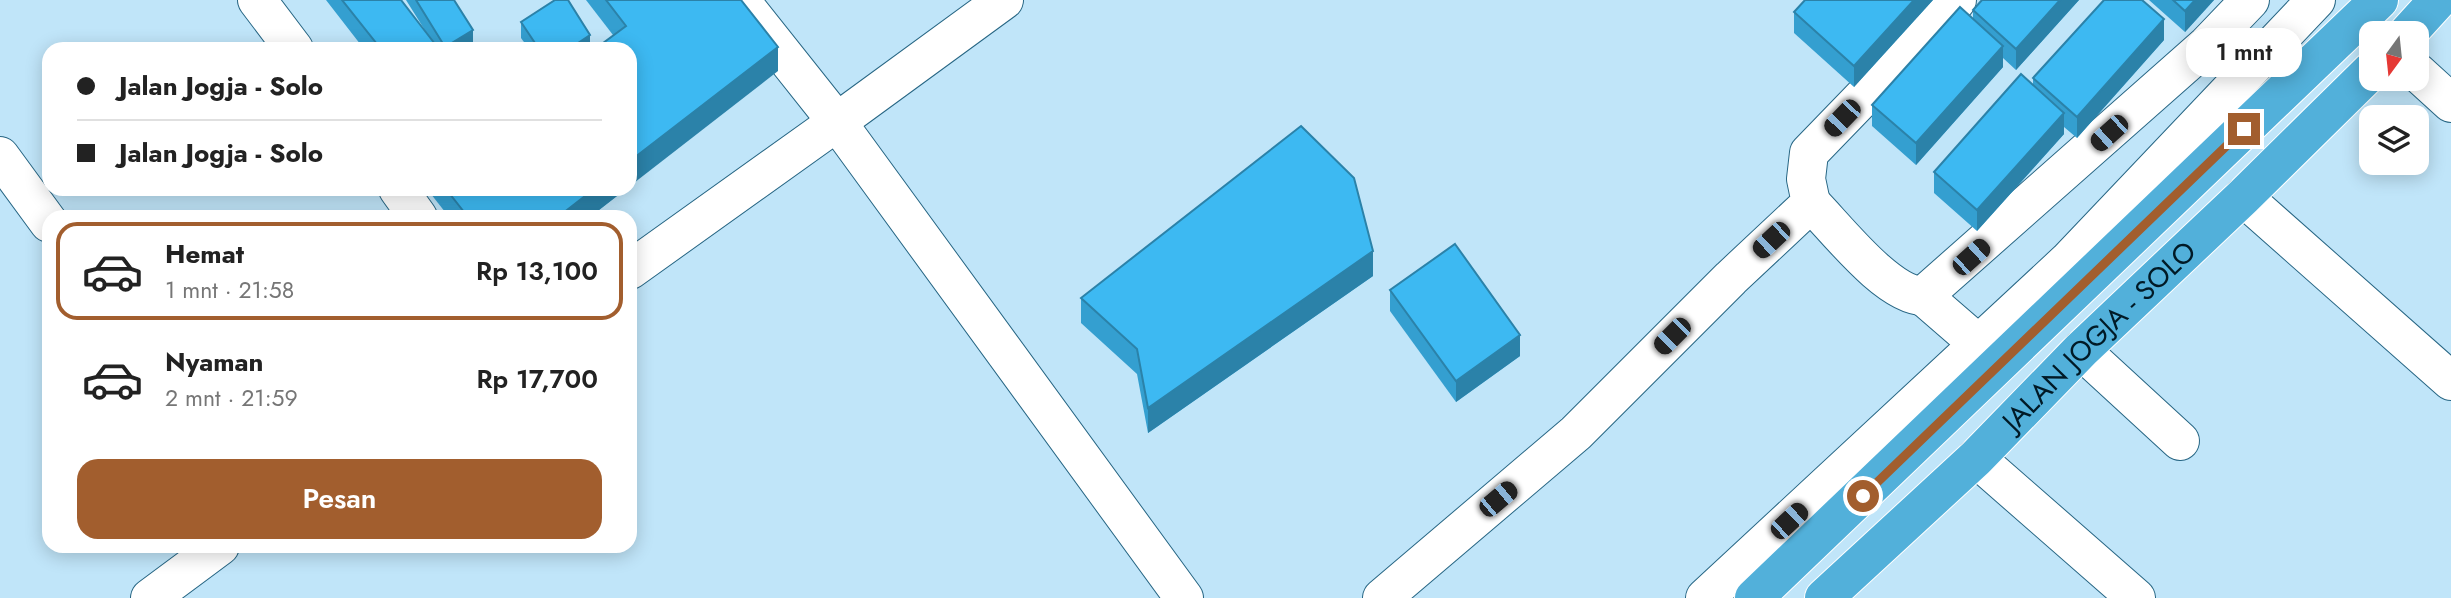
<!DOCTYPE html>
<html lang="id">
<meta charset="utf-8">
<style>
:root{--surface:#fff;--page:#f2f2f2;--text:#222;--muted:#767676;--line:#e0e0e0;--accent:#a25e2e}
body{margin:0;font-family:Jost,sans-serif;background:var(--page);color:var(--text);height:100vh;display:flex;flex-direction:column;font-size:26px;white-space:nowrap}
*{box-sizing:border-box;margin:0}
p{font-size:23px;color:var(--muted)}
.icon{flex:none;width:38px;height:38px;fill:none;stroke:currentColor;stroke-width:2;stroke-linecap:round;stroke-linejoin:round}
.map{position:relative;flex:1;overflow:hidden}
.side{position:absolute;left:42px;top:210px;width:595px;height:343px;display:flex;flex-direction:column;background:var(--surface);border-radius:21px;box-shadow:0 4px 18px #0003}
.side>*{flex:none}
.guide{position:absolute;left:42px;top:42px;width:595px;height:154px;border-radius:21px;box-shadow:0 4px 18px #0003;display:grid;align-content:center;height:154px;padding:0 35px;background:var(--surface)}
.needle{width:46px;rotate:195deg}
.tools{position:absolute;left:2359px;top:21px;display:grid;gap:14px}
.tools a{display:grid;place-items:center;width:70px;height:70px;border-radius:14px;background:var(--surface);box-shadow:0 4px 18px #0003;font-size:35px}
.end{position:absolute;width:32px;height:32px;margin:-16px;border:9px solid #a25e2e;background:#fff;box-shadow:0 0 0 4px #fff}
.from{border-radius:50%}
.bubble{position:absolute;height:49px;border-radius:21px;background:var(--surface);box-shadow:0 4px 18px #0003;font-size:23px;font-weight:600;line-height:49px;text-align:center}
.car{position:absolute;width:21px;height:42px;margin:-21px -10px;border-radius:9px;box-shadow:0 0 5px 2px #0007;background:linear-gradient(#222 24%,#8ab4d8 0 40%,#222 0 76%,#8ab4d8 0 86%,#222 0)}
.guide b{display:flex;align-items:center;gap:24px;height:66px;font-size:26px}
.guide b+b{border-top:2px solid var(--line)}
.guide i{width:18px;height:18px;background:var(--text)}
ul{padding:12px 0 0;list-style:none}
li{display:flex;align-items:center;gap:21px;height:98px;margin:0 14px 10px;padding:0 21px;border:4px solid transparent;border-radius:21px}
li div{flex:1}
li b{display:block;font-size:26px}
li em{font-style:normal;font-weight:600}
li.active{border-color:var(--accent)}
li>.icon{width:63px;height:63px;stroke-width:1.5}
.button{display:flex;gap:14px;margin-top:auto;padding:14px 35px}
.button a{flex:1;height:80px;border-radius:21px;background:var(--accent);color:#fff;font-size:28px;font-weight:600;line-height:80px;text-align:center}
.map>svg:first-child{display:block}
.lines{fill:none;stroke-linecap:round;stroke-linejoin:round}
.minor-casing{stroke:#276684;stroke-width:40}
.trunk-casing{stroke:#fff;stroke-width:40}
.minor{stroke:#fff;stroke-width:38}
.trunk{stroke:#52b0da;stroke-width:38}
.wall{fill:#349fd0}
.shaded-wall{fill:#2b82a9}
.building{fill:#3db9f2;stroke:#2b82a9;stroke-width:2}
.route{stroke:#a25e2e;stroke-width:9}
.labels{text-anchor:middle;dominant-baseline:central;stroke-width:5;stroke-linejoin:round;paint-order:stroke}
.street-label{font-size:28px;fill:#011a26;stroke:#fff}
</style>
<div class="map">
<svg width="2451" height="598" viewBox="0 0 2451 598">
<rect width="100%" height="100%" fill="#c0e5f9"/>
<g class="lines">
<defs>
<g id="minor">
<polyline points="257,0 294,49"/>
<polyline points="740,0 837,122 1004,0"/>
<polyline points="2417,72 2451,103"/>
<polyline points="0,156 49,223"/>
<polyline points="398,189 418,217"/>
<polyline points="2243,197 2451,381"/>
<path d="M 1811,203 C 1836,228 1887,295 1923,296 L 2207,45 L 2250,0"/>
<polyline points="630,270 837,122 1184,598"/>
<polyline points="1923,296 1998,361"/>
<polyline points="2081,350 2180,441"/>
<polyline points="1976,458 2136,598"/>
<polyline points="150,598 220,546"/>
<polyline points="1382,598 1576,433 1731,278 1811,203 1806,179 1809,153 1957,0"/>
<polyline points="1705,598 2068,261 2316,0"/>
</g>
<g id="trunk">
<polyline points="2408,33 2438,0"/>
<polyline points="1754,598 2379,0"/>
<path id="s1" d="M 1824,598 L 1976,458 L 2081,350 L 2243,197 L 2371,71"/>
</g>
</defs>
<use href="#minor" class="minor-casing"/>
<use href="#trunk" class="trunk-casing"/>
<use href="#minor" class="minor"/>
<use href="#trunk" class="trunk"/>
</g>
<g class="wall">
<polygon points="326,0 401,0 426,32 406,0 454,0 473,46 468,49 437,49 435,47 435,49 364,49"/>
<polygon points="586,0 741,0 778,71 613,35"/>
<polygon points="1805,0 1933,0 1854,87 1794,33 1794,12"/>
<polygon points="1982,0 2079,0 2016,70 2003,58 2003,67 1916,165 1872,126 1872,105 1973,19 1973,10"/>
<polygon points="2149,0 2214,0 2185,32"/>
<polygon points="521,22 590,49 529,49 521,38"/>
<polygon points="2164,40 2077,138 2064,127 2064,134 1977,231 1934,193 1934,172 2033,85 2033,78"/>
<polygon points="427,189 626,189 590,217 449,217"/>
<polygon points="1373,276 1148,433 1137,374 1081,323 1081,298"/>
<polygon points="1390,290 1520,356 1456,402 1390,311"/>
</g>
<g class="shaded-wall">
<polygon points="1914,0 1933,0 1854,87 1854,66"/>
<polygon points="2060,0 2079,0 2016,70 2016,49"/>
<polygon points="2195,0 2214,0 2185,32 2185,11"/>
<polygon points="2164,19 2164,40 2077,138 2077,117"/>
<polygon points="473,30 473,46 468,49 445,49 445,47"/>
<polygon points="590,35 590,49 569,49"/>
<polygon points="2003,46 2003,67 1916,165 1916,143"/>
<polygon points="778,47 778,71 630,186 630,161"/>
<polygon points="2064,113 2064,134 1977,231 1977,210"/>
<polygon points="594,189 626,189 590,217 558,217"/>
<polygon points="1373,251 1373,276 1148,433 1148,408"/>
<polygon points="1520,335 1520,356 1456,402 1456,381"/>
</g>
<g class="building">
<polygon points="342,0 401,0 435,44 429,49 381,49"/>
<polygon points="416,0 454,0 473,30 445,47"/>
<polygon points="555,0 568,0 590,35 569,49 539,49 521,22"/>
<polygon points="606,0 741,0 778,47 630,161 630,49 595,49 626,26"/>
<polygon points="1805,0 1914,0 1854,66 1794,12"/>
<polygon points="1982,0 2060,0 2016,49 1973,10"/>
<polygon points="2104,0 2142,0 2164,19 2077,117 2033,78"/>
<polygon points="2173,0 2195,0 2185,11"/>
<polygon points="1960,7 2003,46 1916,143 1872,105"/>
<polygon points="2021,74 2064,113 1977,210 1934,172"/>
<polygon points="1301,126 1354,178 1373,251 1148,408 1137,349 1081,298"/>
<polygon points="446,189 594,189 558,217 468,217"/>
<polygon points="1455,244 1520,335 1456,381 1390,290"/>
</g>
<g class="lines">
<polyline class="route" points="1863,496 2244,129"/>
</g>
<g class="labels">
<g class="street-label">
<text stroke="none"><textPath href="#s1" startOffset="380">JALAN JOGJA - SOLO</textPath></text>
</g>
</g>
</svg>
<div class="tools">
<a><svg class="needle" viewBox="-14 -14 28 28"><path d="M0-13l5 13h-10z" fill="#e53935"/><path d="M0 13l5-13h-10z" fill="#767676"/></svg></a>
<a><svg class="icon" aria-label="layers" viewBox="0 0 24 24"><path d="M12 4l9 5-9 5-9-5zM3 14l9 5 9-5"/></svg></a>
</div>
<i class="end from" style="left:1863px;top:496px"></i>
<i class="end" style="left:2244px;top:129px"></i>
<div class="bubble" style="left:2186px;top:28px;width:116px">1 mnt</div>
<i class="car" style="left:1842px;top:118px;rotate:224deg"></i>
<i class="car" style="left:2109px;top:133px;rotate:228deg"></i>
<i class="car" style="left:1771px;top:240px;rotate:227deg"></i>
<i class="car" style="left:1971px;top:257px;rotate:48deg"></i>
<i class="car" style="left:1672px;top:336px;rotate:225deg"></i>
<i class="car" style="left:1498px;top:499px;rotate:50deg"></i>
<i class="car" style="left:1789px;top:521px;rotate:47deg"></i>
<div class="guide">
<b><i class="from"></i>Jalan Jogja - Solo</b>
<b><i></i>Jalan Jogja - Solo</b>
</div>
<section class="side">
<ul>
<li class="active"><svg class="icon" aria-label="car" viewBox="0 0 24 24"><path d="M5 17H2v-5l4-1 3-4h7l3 4 3 1v5h-3M9 17h6M6 11h13"/><circle cx="7" cy="17" r="2"/><circle cx="17" cy="17" r="2"/></svg><div><b>Hemat</b><p>1 mnt · 21:58</p></div><em>Rp 13,100</em></li>
<li><svg class="icon" aria-label="car" viewBox="0 0 24 24"><path d="M5 17H2v-5l4-1 3-4h7l3 4 3 1v5h-3M9 17h6M6 11h13"/><circle cx="7" cy="17" r="2"/><circle cx="17" cy="17" r="2"/></svg><div><b>Nyaman</b><p>2 mnt · 21:59</p></div><em>Rp 17,700</em></li>
</ul>
<div class="button"><a>Pesan</a></div>
</section>
</div>
